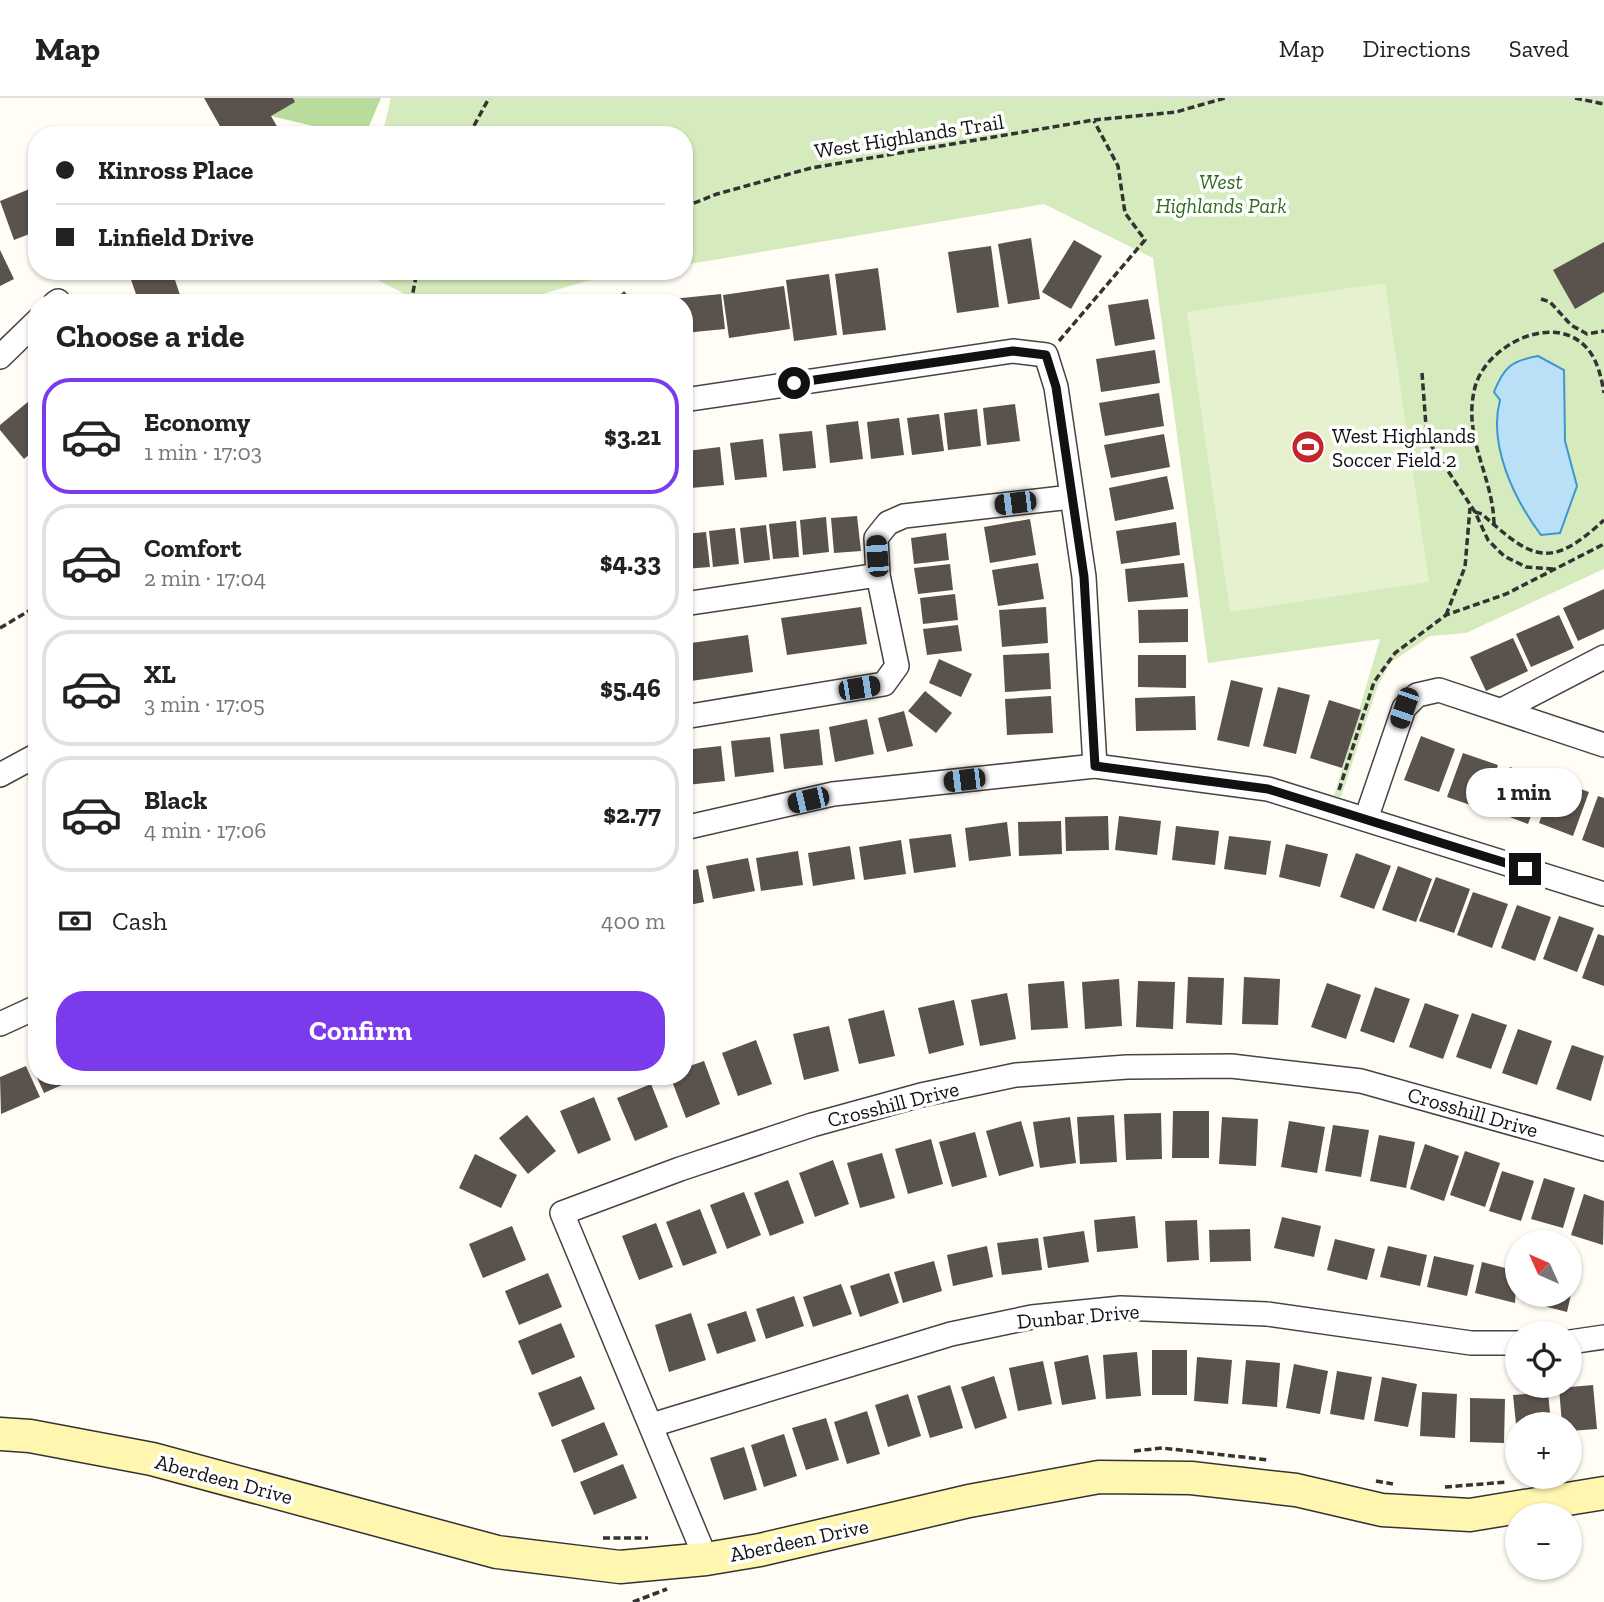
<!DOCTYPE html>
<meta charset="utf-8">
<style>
:root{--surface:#fff;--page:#f2f2f2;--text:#222;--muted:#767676;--line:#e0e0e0;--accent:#7c3aed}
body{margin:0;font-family:"Zilla Slab",serif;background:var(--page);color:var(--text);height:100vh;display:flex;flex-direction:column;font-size:26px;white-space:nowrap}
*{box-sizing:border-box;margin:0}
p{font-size:23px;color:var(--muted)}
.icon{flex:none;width:38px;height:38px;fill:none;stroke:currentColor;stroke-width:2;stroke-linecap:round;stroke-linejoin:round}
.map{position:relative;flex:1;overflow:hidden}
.drawer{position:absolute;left:28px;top:196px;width:665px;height:791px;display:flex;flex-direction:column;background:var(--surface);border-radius:28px;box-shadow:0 2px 5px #0004}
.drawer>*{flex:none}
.hud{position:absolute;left:28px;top:28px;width:665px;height:154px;border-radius:28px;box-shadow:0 2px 5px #0004;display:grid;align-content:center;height:154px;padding:0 28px;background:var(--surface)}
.needle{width:46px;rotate:315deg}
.tools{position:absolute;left:1505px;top:1132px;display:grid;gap:14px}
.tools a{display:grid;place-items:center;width:77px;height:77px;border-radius:50%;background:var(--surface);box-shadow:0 2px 5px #0004;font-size:35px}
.end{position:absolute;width:32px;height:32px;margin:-16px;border:9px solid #111;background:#fff;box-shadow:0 0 0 4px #fff}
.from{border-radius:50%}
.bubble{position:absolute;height:49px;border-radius:24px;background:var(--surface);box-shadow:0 2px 5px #0004;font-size:23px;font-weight:700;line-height:49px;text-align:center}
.car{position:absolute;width:21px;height:42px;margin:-21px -10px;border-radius:9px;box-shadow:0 0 5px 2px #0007;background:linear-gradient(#222 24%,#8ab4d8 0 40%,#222 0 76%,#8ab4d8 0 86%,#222 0)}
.hud b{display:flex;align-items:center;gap:24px;height:66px;font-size:26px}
.hud b+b{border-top:2px solid var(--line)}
.hud i{width:18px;height:18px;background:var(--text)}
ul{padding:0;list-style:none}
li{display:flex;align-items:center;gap:21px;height:116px;margin:0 14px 10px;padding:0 14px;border:4px solid var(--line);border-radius:28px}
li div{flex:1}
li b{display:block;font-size:26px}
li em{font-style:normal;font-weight:700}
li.active{border-color:var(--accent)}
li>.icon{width:63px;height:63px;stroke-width:1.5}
h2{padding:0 28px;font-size:32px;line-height:84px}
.pay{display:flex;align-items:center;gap:18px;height:77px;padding:0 28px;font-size:26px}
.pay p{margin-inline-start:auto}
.action{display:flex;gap:14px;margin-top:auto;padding:14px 28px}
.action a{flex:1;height:80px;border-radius:28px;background:var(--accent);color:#fff;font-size:28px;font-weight:700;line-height:80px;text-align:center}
header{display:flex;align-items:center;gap:42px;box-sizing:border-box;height:98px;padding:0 35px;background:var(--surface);border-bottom:2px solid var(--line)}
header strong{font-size:33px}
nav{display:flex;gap:38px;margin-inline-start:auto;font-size:24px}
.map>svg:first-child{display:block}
.green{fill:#d5ebbd}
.forest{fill:#b9dc9c}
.pitch{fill:#e6f2cf}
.water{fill:#b9e0f7;stroke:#3f96cf;stroke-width:2}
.building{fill:#5a524d}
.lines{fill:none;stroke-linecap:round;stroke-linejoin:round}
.street-casing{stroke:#444;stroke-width:26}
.secondary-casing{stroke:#333;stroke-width:35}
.path{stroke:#333;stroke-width:3.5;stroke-dasharray:7 3.5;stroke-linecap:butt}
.street{stroke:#fff;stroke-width:23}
.secondary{stroke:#fff6b0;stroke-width:32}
.route{stroke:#111;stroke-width:9}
.labels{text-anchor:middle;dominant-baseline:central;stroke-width:7;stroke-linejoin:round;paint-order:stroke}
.street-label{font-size:21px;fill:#111;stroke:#fff}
.park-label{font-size:21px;font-style:italic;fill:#2f6b1f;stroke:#fff}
.poi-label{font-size:21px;fill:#111;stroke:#fff;text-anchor:start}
</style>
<header>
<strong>Map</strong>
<nav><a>Map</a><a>Directions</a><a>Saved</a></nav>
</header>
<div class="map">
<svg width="1604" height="1504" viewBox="0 0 1604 1504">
<rect width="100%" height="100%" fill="#fffdf5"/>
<g class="green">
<polygon points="391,0 1604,0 1604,471 1466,535 1430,538 1390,565 1378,587 1341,699 1334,698 1380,541 1208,565 1153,160 1044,106 684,167 684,37 382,37"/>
<polygon points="373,173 647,173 587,183 512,205 422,205 372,179"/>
</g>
<polygon class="forest" points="223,0 381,0 369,28 313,28 271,18"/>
<polygon class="pitch" points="1385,185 1429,484 1230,514 1187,214"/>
<path class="water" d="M 1538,258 L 1564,272 L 1565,343 L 1577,388 L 1560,435 L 1541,437 C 1514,401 1488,347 1500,302 L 1494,294 C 1504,269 1511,263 1538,258 Z"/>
<g class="building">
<polygon points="204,0 293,0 295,4 271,18 282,37 242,37 240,33 225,37"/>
<polygon points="37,88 37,133 14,142 0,103"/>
<polygon points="1031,140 1040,201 1008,206 998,146"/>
<polygon points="1074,142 1102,158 1071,211 1042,194"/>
<polygon points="1604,144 1604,194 1575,211 1553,172"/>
<polygon points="991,148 999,209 957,215 948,154"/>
<polygon points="0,152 14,181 0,188"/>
<polygon points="878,170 886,232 843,237 835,176"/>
<polygon points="128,173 172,173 180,197 157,205 139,205"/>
<polygon points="829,176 837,237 794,243 786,182"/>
<polygon points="784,188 790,231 729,240 723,197"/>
<polygon points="624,193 635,205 612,205"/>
<polygon points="721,196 725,231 684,235 684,205 673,205 672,201"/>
<polygon points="1148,201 1155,241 1115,248 1108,207"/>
<polygon points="1155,252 1160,285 1101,294 1096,261"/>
<polygon points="1159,295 1164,328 1105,338 1099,305"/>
<polygon points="35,298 37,350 24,361 0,332 0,327"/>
<polygon points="1015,306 1020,343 987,347 983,310"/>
<polygon points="977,311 981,348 948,352 944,315"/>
<polygon points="939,316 944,353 912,357 907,320"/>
<polygon points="899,320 904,357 871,361 867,324"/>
<polygon points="858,323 863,361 830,365 826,327"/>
<polygon points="812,333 816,370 783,373 779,336"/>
<polygon points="1164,336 1170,369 1111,380 1104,347"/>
<polygon points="763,341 767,379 735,382 730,345"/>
<polygon points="720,349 724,387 691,390 687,353"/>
<polygon points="1167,378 1174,411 1115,423 1109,390"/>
<polygon points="857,418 861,453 834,455 831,420"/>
<polygon points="826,419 829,454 803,457 800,422"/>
<polygon points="1030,421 1036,457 990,465 984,429"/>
<polygon points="796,423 799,459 773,461 769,426"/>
<polygon points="1176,424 1180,457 1121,466 1116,433"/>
<polygon points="766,427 770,462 744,465 740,430"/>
<polygon points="735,430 739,466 713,469 709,433"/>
<polygon points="706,434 710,469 684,471 684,436"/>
<polygon points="946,435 949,462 914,466 911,440"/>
<polygon points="1038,465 1044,501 998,508 992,472"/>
<polygon points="1184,465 1188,499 1128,504 1125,471"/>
<polygon points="950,466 953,492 918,496 914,470"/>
<polygon points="1604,491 1604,531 1578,543 1563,510"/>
<polygon points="955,496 958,522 923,526 920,500"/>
<polygon points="861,509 867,546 787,557 781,520"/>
<polygon points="1046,509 1048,545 1002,549 999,512"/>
<polygon points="1188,511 1188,544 1139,545 1138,512"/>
<polygon points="1559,517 1574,550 1531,569 1516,536"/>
<polygon points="958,527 962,553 927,557 923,531"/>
<polygon points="748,537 753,574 684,584 684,546"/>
<polygon points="1513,540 1528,573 1486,593 1470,559"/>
<polygon points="1049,555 1051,591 1005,594 1003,557"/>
<polygon points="1138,557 1186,557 1186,590 1138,589"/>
<polygon points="939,561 972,576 961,599 929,585"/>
<polygon points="1231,582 1263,590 1249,649 1217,642"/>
<polygon points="1278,589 1310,597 1296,656 1263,648"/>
<polygon points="925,593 952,615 936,635 908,613"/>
<polygon points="1051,598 1053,635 1007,637 1005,601"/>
<polygon points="1195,598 1196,632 1136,633 1135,600"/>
<polygon points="1329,602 1361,612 1342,670 1310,660"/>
<polygon points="904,613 913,648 887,654 878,620"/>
<polygon points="867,621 874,656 835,664 829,629"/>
<polygon points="819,631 823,667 784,671 780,636"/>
<polygon points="1421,638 1455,651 1439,694 1404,682"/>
<polygon points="770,639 774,674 735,679 731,643"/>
<polygon points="721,648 725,683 686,687 684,652"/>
<polygon points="1463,655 1498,667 1482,711 1447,699"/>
<polygon points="1510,669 1544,682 1528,726 1494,713"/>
<polygon points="1555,682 1589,694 1573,738 1539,725"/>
<polygon points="1598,698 1604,700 1604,750 1582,742"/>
<polygon points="1108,718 1109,752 1066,753 1065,719"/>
<polygon points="1119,718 1161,723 1157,757 1115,752"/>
<polygon points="1061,723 1062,756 1019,758 1018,724"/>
<polygon points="1007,724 1011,758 969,763 965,730"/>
<polygon points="1176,728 1219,733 1215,767 1172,762"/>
<polygon points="951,736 956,769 914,775 909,741"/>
<polygon points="1229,738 1271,743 1266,777 1224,771"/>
<polygon points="901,742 906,776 864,782 859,749"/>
<polygon points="1286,746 1328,756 1320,789 1279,779"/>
<polygon points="850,748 855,781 813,788 808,755"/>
<polygon points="798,753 803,787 761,793 756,760"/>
<polygon points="1356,755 1391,768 1374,811 1340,799"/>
<polygon points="748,760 755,793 713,801 706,768"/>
<polygon points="1398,768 1432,781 1416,824 1382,812"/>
<polygon points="698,771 704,804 684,808 684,774"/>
<polygon points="1436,779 1470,791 1454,835 1419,823"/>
<polygon points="1473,794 1508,806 1492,850 1457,837"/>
<polygon points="1517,807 1551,819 1535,863 1501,850"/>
<polygon points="1559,818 1594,830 1577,874 1543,861"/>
<polygon points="1598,836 1604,838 1604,888 1582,880"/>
<polygon points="1188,879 1224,880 1222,927 1186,925"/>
<polygon points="1244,879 1280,881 1278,927 1242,926"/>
<polygon points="1119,881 1122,928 1085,931 1082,884"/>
<polygon points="1064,883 1068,930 1031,932 1028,886"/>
<polygon points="1138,883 1175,884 1173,931 1136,929"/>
<polygon points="1327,885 1361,897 1346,941 1311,929"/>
<polygon points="1375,889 1410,901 1394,945 1360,933"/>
<polygon points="1007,895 1016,941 980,948 971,902"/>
<polygon points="954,902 964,947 929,956 918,910"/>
<polygon points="1425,905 1459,917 1443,961 1409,949"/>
<polygon points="884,912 895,958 859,966 848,921"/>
<polygon points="1472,915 1507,927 1491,971 1456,959"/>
<polygon points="829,928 839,973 804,982 793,936"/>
<polygon points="1518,931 1552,943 1537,987 1502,975"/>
<polygon points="756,942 772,986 738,998 722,955"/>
<polygon points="1572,947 1604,958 1591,1003 1556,991"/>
<polygon points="37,961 37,978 82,978 44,995 30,964"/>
<polygon points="704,963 720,1006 686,1020 670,978 684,978 684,970"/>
<polygon points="26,968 40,999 1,1016 0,979"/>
<polygon points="651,986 668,1029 635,1043 617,1000"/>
<polygon points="594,999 611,1042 578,1056 560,1013"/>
<polygon points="1173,1013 1209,1013 1209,1060 1172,1060"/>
<polygon points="1161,1015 1162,1061 1126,1062 1124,1016"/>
<polygon points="527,1017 556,1053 528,1076 499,1040"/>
<polygon points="1114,1017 1117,1064 1080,1066 1077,1019"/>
<polygon points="1070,1019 1076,1065 1040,1070 1033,1024"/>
<polygon points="1222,1019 1258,1021 1256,1068 1219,1066"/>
<polygon points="1021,1023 1034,1068 999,1078 986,1033"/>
<polygon points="1289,1023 1325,1029 1317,1075 1281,1069"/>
<polygon points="1333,1027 1369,1032 1361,1079 1325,1073"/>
<polygon points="975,1034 987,1079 952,1089 939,1044"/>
<polygon points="1379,1037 1415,1044 1406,1090 1370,1083"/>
<polygon points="931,1041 943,1086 908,1096 895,1051"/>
<polygon points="1425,1046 1459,1058 1444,1103 1410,1091"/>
<polygon points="1465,1053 1500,1065 1485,1109 1450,1097"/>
<polygon points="882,1055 895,1100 860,1110 847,1065"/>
<polygon points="475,1056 517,1077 501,1110 459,1090"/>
<polygon points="833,1062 849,1106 815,1119 799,1075"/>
<polygon points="1502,1073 1534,1083 1521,1123 1489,1113"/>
<polygon points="1544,1080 1575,1090 1563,1130 1531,1121"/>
<polygon points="788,1082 804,1125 770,1138 754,1095"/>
<polygon points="744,1094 761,1137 727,1151 710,1107"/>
<polygon points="1584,1096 1604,1103 1603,1147 1571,1137"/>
<polygon points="700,1111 717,1155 683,1168 666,1124"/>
<polygon points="1135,1118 1138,1150 1097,1154 1094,1122"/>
<polygon points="1282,1119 1321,1128 1314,1159 1274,1150"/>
<polygon points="1197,1122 1199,1162 1167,1164 1165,1123"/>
<polygon points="656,1125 673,1169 639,1182 622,1138"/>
<polygon points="512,1128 526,1162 483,1180 469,1146"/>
<polygon points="1250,1131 1251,1163 1210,1164 1209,1132"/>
<polygon points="1084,1133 1089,1164 1048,1170 1043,1139"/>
<polygon points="1038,1140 1042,1172 1002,1177 997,1145"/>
<polygon points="1335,1141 1375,1151 1367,1182 1327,1172"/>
<polygon points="987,1148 993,1179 953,1188 947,1157"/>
<polygon points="1388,1148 1427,1157 1420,1188 1380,1179"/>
<polygon points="1434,1158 1474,1167 1467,1198 1427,1189"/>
<polygon points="934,1163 942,1193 903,1205 894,1174"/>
<polygon points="1482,1164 1517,1173 1515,1205 1475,1195"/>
<polygon points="548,1175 562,1209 519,1227 505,1193"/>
<polygon points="889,1175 899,1205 860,1219 850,1188"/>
<polygon points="1570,1178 1575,1179 1567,1214 1524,1203 1525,1197 1570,1197"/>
<polygon points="841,1186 852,1216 813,1229 803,1199"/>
<polygon points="794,1198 804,1228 766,1241 756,1211"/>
<polygon points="746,1213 756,1243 717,1256 707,1226"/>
<polygon points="691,1215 706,1262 669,1274 655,1227"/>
<polygon points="561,1225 575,1259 532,1277 518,1243"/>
<rect x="1152" y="1252" width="35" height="45"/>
<polygon points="1137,1254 1141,1298 1106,1301 1103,1257"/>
<polygon points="1088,1257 1096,1301 1062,1307 1054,1264"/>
<polygon points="1197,1259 1232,1262 1228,1306 1194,1303"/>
<polygon points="1246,1262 1280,1265 1277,1309 1242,1306"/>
<polygon points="1043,1263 1052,1306 1018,1313 1009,1270"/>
<polygon points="1294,1266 1328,1273 1320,1316 1286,1310"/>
<polygon points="1337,1273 1372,1279 1364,1322 1330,1316"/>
<polygon points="581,1278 595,1311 552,1329 538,1295"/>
<polygon points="994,1278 1007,1320 975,1331 961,1289"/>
<polygon points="1382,1279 1417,1286 1408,1329 1374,1323"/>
<polygon points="950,1287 963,1330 930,1340 917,1298"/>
<polygon points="1593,1287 1597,1331 1570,1333 1570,1326 1562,1326 1559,1290"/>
<polygon points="1422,1294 1457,1296 1455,1340 1420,1338"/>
<polygon points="1548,1294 1551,1326 1516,1326 1513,1297"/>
<polygon points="908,1296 921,1338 888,1349 875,1307"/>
<polygon points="1470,1300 1505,1301 1504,1345 1470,1344"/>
<polygon points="867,1313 880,1356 847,1366 834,1324"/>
<polygon points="826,1320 839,1362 806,1372 792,1330"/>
<polygon points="604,1324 618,1357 574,1375 561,1342"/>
<polygon points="784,1336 797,1378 764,1389 751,1347"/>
<polygon points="744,1349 757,1392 724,1402 710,1360"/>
<polygon points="623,1366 637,1400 594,1417 580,1384"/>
</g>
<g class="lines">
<defs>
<g id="street">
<polyline points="55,205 58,203"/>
<polyline points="0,259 37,223"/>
<polyline points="684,302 1013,253 1046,257 1056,289 1084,479 1095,668"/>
<polyline points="684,506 878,477"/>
<polyline points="1502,612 1604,559"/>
<polyline points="684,619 884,586 897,568 878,477 876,440 888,425 904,418 1071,399"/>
<polyline points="0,677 37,657"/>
<polyline points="1366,721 1404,610 1417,597 1439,592 1604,647"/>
<polyline points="684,730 833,696 1095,668 1268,691 1604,796"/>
<polyline points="0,926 37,909"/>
<polyline points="1570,1244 1604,1239"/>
<polyline points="652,1327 951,1236 1032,1219 1121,1210 1267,1216 1471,1245 1517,1245"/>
<polyline points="706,1461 562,1115 680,1071 812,1027 921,997 1016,977 1127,969 1231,968 1361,983 1604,1051"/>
</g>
<polyline id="secondary" points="0,1336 30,1338 152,1361 497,1454 620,1469 706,1461 760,1452 969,1403 1099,1379 1191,1380 1296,1392 1382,1412 1470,1417 1604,1395"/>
</defs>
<use href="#street" class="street-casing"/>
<use href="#secondary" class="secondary-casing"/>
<g class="path">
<polyline points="1575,0 1604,6"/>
<polyline points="469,37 489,0"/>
<polyline points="684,109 717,96 811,70 1094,22 1176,14 1225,0"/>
<polyline points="1541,201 1550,204 1571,227 1587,236 1604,233"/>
<polyline points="411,205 417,173"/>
<polyline points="1059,243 1145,142 1125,115 1118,68 1094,23"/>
<polyline points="1422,275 1427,341 1475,414 1488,442 1504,458 1526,469 1555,471"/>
<path d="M 1475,414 L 1482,416 C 1533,462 1550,472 1604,422"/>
<path d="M 1494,426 C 1493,377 1462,340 1475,289 C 1487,245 1559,211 1590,254 C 1598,265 1602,282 1604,295"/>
<polyline points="1446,517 1465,469 1470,410"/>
<polyline points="0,530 37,508"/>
<polyline points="1339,692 1374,584 1395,555 1446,517 1506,496 1604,446"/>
<polyline points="1134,1353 1162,1350 1269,1362"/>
<polyline points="1376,1383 1393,1386"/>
<polyline points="1445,1389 1507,1384"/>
<polyline points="603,1440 648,1440"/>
<polyline points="633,1504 667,1491"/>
</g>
<use href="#street" class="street"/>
<use href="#secondary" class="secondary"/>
</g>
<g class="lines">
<polyline class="route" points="794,285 1013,253 1046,257 1056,289 1084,479 1095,668 1268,691 1525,771"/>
</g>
<defs>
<symbol id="stadium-disc" viewBox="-11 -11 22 22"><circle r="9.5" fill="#c4262e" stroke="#fff"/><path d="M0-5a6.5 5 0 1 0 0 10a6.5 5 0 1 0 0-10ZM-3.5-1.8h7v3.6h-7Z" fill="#fff"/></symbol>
</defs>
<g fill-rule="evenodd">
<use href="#stadium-disc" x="1289" y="330" width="38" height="38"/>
</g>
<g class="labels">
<g class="street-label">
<text transform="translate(909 38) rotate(-9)">West Highlands Trail</text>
<text transform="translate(893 1006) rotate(-14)">Crosshill Drive</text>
<text transform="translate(1473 1014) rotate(16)">Crosshill Drive</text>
<text transform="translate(1078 1218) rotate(-5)">Dunbar Drive</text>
<text transform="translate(224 1381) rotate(15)">Aberdeen Drive</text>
<text transform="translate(799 1442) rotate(-12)">Aberdeen Drive</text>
</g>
<g class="park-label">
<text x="1221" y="83">West<tspan x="1221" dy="24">Highlands Park</tspan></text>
</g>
<g class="poi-label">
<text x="1332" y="337">West Highlands<tspan x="1332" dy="24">Soccer Field 2</tspan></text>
</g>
</g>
</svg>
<div class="tools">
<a><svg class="needle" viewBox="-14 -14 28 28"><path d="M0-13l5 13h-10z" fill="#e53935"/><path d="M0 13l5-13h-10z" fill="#767676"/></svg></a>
<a><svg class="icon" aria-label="locate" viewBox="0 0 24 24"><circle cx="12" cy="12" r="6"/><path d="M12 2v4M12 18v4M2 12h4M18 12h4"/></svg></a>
<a>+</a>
<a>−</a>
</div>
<i class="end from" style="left:794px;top:285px"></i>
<i class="end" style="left:1525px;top:771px"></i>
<div class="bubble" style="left:1466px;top:670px;width:116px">1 min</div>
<i class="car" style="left:1015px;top:405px;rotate:263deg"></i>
<i class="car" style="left:877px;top:458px;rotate:356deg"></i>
<i class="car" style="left:859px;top:590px;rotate:81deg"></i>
<i class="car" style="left:1404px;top:610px;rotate:199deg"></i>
<i class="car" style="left:964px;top:682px;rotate:263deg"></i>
<i class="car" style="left:808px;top:702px;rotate:257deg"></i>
<div class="hud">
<b><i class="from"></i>Kinross Place</b>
<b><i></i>Linfield Drive</b>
</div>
<section class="drawer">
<h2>Choose a ride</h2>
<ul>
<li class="active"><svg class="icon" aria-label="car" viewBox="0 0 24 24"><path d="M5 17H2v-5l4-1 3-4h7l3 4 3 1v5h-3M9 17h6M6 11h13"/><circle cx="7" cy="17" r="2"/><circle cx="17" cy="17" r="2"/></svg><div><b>Economy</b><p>1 min · 17:03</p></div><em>$3.21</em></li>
<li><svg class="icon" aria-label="car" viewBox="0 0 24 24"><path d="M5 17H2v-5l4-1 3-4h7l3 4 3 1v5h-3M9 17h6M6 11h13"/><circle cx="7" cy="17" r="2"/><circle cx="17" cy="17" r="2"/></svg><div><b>Comfort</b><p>2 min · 17:04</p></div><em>$4.33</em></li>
<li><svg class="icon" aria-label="car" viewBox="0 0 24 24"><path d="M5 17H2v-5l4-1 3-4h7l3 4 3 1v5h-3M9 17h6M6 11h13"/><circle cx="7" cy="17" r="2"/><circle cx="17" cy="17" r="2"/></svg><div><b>XL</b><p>3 min · 17:05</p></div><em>$5.46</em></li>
<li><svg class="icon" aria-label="car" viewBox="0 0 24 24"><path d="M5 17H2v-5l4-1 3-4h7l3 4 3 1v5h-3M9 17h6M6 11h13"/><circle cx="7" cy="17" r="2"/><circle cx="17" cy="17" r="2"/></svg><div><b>Black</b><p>4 min · 17:06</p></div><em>$2.77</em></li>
</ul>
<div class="pay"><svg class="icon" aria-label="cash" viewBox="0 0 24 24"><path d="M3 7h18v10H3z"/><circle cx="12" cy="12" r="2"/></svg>Cash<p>400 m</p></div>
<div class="action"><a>Confirm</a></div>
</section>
</div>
